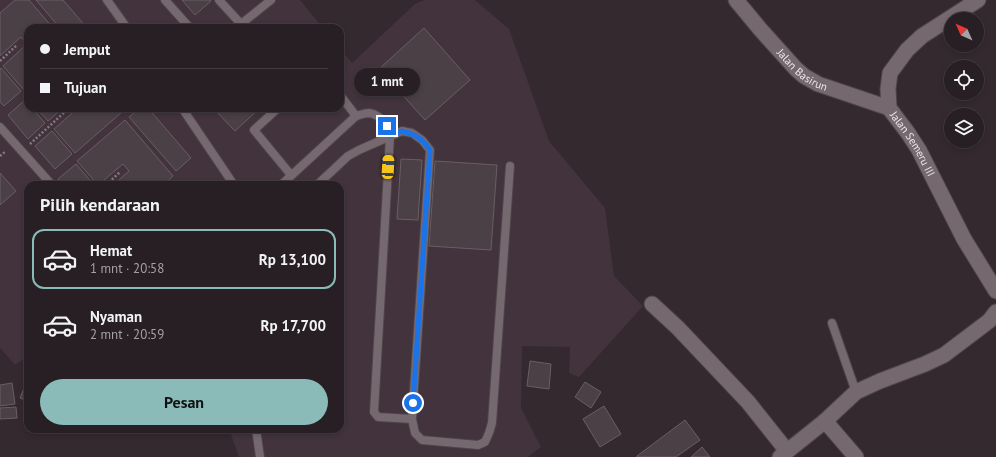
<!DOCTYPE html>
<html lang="id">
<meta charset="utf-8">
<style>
:root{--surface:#271f23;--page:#332c30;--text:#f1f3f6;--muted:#a4a2a6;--line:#433d41;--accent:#8bbbb9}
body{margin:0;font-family:"PT Sans",sans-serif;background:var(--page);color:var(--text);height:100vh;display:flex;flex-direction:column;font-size:15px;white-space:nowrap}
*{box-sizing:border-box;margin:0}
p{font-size:13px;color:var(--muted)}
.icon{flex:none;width:22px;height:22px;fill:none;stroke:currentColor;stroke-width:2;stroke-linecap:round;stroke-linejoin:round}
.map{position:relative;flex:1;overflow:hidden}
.side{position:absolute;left:24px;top:181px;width:320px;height:252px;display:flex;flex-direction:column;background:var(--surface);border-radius:12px;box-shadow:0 2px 6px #0003,0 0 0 1px var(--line)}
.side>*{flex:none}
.top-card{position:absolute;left:24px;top:24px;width:320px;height:88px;border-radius:12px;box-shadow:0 2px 6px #0003,0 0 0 1px var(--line);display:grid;align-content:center;height:88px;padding:0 16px;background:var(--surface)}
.needle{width:26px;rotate:315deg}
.tools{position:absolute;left:944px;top:12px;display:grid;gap:8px}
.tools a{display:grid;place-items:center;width:40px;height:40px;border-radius:50%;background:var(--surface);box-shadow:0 2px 6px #0003,0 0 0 1px var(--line);font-size:20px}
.end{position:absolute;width:18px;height:18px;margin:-9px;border:5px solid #1a73e8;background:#fff;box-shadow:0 0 0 2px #fff}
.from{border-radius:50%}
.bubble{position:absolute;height:28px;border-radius:14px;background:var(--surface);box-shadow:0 2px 6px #0003,0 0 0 1px var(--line);font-size:13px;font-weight:800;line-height:28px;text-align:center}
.car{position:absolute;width:12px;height:24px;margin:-12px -6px;border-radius:5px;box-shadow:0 0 3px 1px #0007;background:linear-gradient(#f5c518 24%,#345 0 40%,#f5c518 0 76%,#345 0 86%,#f5c518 0)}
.top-card b{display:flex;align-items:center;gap:14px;height:38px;font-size:15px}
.top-card b+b{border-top:1px solid var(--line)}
.top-card i{width:10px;height:10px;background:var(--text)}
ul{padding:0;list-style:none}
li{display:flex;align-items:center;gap:12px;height:60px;margin:0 8px 6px;padding:0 8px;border:2px solid transparent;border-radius:12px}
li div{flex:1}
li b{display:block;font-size:15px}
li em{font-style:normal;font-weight:800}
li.selected{border-color:var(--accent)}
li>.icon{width:36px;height:36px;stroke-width:1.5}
h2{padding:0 16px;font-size:18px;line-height:48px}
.cta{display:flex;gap:8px;margin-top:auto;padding:8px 16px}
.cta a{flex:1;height:46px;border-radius:24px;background:var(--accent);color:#111;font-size:16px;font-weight:800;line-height:46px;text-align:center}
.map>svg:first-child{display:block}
.built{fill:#43333c}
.building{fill:#4b4045;stroke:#6a5e64}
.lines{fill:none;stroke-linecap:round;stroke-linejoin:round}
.service-casing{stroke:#4e4549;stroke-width:10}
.minor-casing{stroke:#4e4549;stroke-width:17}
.path{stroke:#837a7e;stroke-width:2.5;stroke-dasharray:2 2;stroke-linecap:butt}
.service{stroke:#75696f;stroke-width:8}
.minor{stroke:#75696f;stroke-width:15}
.route{stroke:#1a73e8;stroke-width:5}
.labels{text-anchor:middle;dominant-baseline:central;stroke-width:3;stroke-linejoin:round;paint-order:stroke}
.street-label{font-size:11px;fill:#ece5e8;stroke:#2a2025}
</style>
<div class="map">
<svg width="996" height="457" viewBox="0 0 996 457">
<rect width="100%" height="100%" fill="#34292f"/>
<polygon class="built" points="0,0 300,0 323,28 28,28 28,108 340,108 340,48 352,63 415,4 424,0 475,0 509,29 549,141 605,208 614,276 643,306 579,377 569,373 570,347 522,346 521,408 541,447 528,457 239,457 229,429 340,429 340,185 28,185 28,356 15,365 0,348"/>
<g class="building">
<polygon points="15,0 29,0 53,28 28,28 28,86 24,90 3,66 27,44 21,37 0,56 0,13"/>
<polygon points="36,0 63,0 87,28 60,28"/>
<polygon points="182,0 210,0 211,1 195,15"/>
<polygon points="424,28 470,80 425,120 379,69"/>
<polygon points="1,68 21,91 4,106 0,102 0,69"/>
<polygon points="25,100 28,103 28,108 32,108 45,123 28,139 8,115"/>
<polygon points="36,108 63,108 48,121"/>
<polygon points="78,108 119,108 122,112 75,153 54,129"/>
<polygon points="140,108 148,108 191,158 176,171 129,117"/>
<polygon points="213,108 260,108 235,131"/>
<polygon points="125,120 173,176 163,185 113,185 129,171 123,164 98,185 77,161"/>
<polygon points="52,131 72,154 55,169 35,146"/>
<polygon points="401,159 422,160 418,220 397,219"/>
<polygon points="435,161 497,165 491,250 429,246"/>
<polygon points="76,164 94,185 63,185 58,179"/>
<polygon points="0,173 16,191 0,205"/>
<polygon points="530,361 551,364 549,389 527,386"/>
<polygon points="28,378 28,401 20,398"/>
<polygon points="585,382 601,392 591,408 575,397"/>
<polygon points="12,383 15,404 0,406 0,385"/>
<polygon points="604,406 621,434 600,447 583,419"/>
<polygon points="16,407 17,418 0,419 0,408"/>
<polygon points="685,420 700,440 676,457 637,457 637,456"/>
<polygon points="702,447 710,457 691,457"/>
</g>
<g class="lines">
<defs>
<g id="service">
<polyline points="107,0 127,28"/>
<polyline points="165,0 190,28"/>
<polyline points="219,0 241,24"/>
<polyline points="236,28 271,0"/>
<polyline points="340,95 356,116"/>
<polyline points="182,108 234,185"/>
<polyline points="278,108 254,130 291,175"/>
<polyline points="0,127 52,185"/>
<path d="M 281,185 L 356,116 C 360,115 365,113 369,113 C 382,115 387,125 390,136 L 374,412 L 378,417 L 412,419"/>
<polyline points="317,185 348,156 359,150 402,131 412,133 422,140 430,150 412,419 415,433 422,440 478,445 485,442 489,433 492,423 510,166"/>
<polyline points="832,323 856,392"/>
<polyline points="256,429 260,457"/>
</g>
<g id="minor">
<path id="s1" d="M 736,0 L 760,29 L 796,69 L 804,76 L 818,84 L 889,108"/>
<path id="s2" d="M 978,0 L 922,36 L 907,50 L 890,73 L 888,89 L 889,108 L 908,133 L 919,150 L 964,239 L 996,291"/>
<polyline points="652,304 678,328 748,402 787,451"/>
<polyline points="825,421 856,457"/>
<polyline points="780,457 825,421 856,392 880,381 925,364 944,355 989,321 996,312"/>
</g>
</defs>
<use href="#service" class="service-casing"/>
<use href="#minor" class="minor-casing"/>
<g class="path">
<polyline points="0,61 17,45"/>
<polyline points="30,144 69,108"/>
<polyline points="0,156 6,151"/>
<polyline points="106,185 120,172"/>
</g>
<use href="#service" class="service"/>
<use href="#minor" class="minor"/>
</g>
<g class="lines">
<path class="route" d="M 387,126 L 390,136 L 402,131 C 417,135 421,138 430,150 L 413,403"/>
</g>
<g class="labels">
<g class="street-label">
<text stroke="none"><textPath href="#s1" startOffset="97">Jalan Basirun</textPath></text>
<text stroke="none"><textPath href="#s2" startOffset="194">Jalan Semeru III</textPath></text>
</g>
</g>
</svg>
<div class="tools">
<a><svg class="needle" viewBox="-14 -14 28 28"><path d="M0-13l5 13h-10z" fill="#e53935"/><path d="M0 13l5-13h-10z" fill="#a4a2a6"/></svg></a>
<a><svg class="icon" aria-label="locate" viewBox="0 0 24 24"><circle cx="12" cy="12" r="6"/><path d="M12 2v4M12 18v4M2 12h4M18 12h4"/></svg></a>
<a><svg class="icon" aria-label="layers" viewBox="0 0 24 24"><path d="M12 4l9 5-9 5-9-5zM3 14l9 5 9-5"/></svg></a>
</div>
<i class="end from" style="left:413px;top:403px"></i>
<i class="end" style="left:387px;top:126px"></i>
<div class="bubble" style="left:354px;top:68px;width:66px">1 mnt</div>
<i class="car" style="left:388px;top:167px;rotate:3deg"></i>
<div class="top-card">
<b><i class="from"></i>Jemput</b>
<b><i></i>Tujuan</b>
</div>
<section class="side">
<h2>Pilih kendaraan</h2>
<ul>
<li class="selected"><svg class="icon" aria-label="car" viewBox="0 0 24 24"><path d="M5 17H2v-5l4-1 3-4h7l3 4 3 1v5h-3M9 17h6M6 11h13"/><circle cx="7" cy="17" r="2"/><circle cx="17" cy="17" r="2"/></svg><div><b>Hemat</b><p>1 mnt · 20:58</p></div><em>Rp 13,100</em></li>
<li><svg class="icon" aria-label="car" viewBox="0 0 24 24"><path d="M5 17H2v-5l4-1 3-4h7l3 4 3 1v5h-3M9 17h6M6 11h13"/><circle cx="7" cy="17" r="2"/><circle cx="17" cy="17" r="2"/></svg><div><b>Nyaman</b><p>2 mnt · 20:59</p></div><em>Rp 17,700</em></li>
</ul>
<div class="cta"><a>Pesan</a></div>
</section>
</div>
